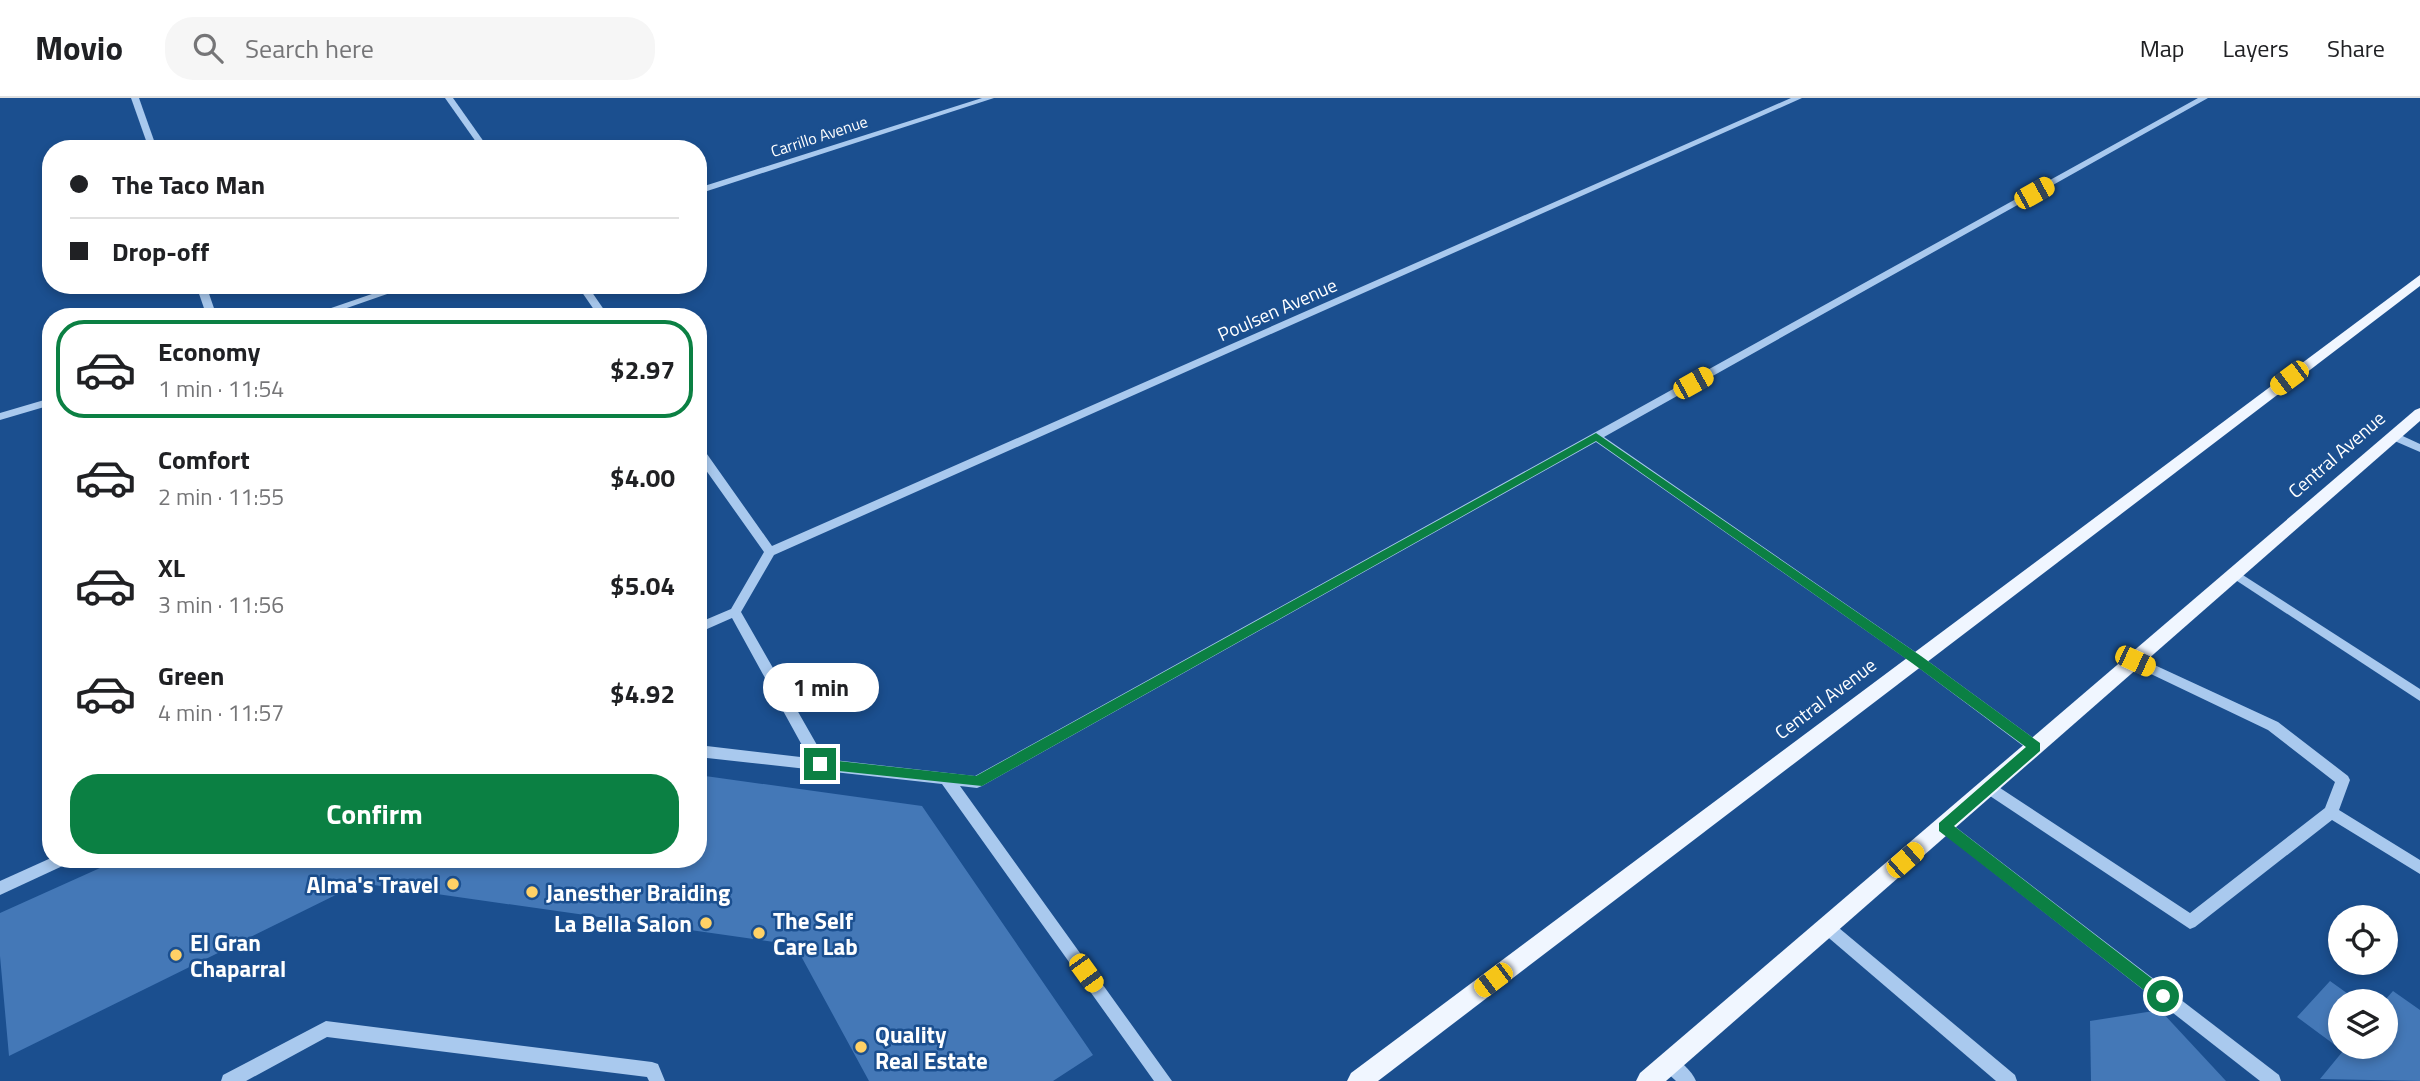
<!DOCTYPE html>
<meta charset="utf-8">
<style>
:root{--surface:#fff;--page:#f6f6f6;--text:#202124;--muted:#757577;--line:#e0e0e0;--accent:#0b8043}
body{margin:0;font-family:"Titillium Web",sans-serif;background:var(--page);color:var(--text);height:100vh;display:flex;flex-direction:column;font-size:26px;white-space:nowrap}
*{box-sizing:border-box;margin:0}
p{font-size:23px;color:var(--muted)}
.icon{flex:none;width:38px;height:38px;fill:none;stroke:currentColor;stroke-width:2;stroke-linecap:round;stroke-linejoin:round}
.map{position:relative;flex:1;overflow:hidden}
.details{position:absolute;left:42px;top:210px;width:665px;height:560px;display:flex;flex-direction:column;background:var(--surface);border-radius:28px;box-shadow:0 4px 10px #0003}
.details>*{flex:none}
.top-card{position:absolute;left:42px;top:42px;width:665px;height:154px;border-radius:28px;box-shadow:0 4px 10px #0003;display:grid;align-content:center;height:154px;padding:0 28px;background:var(--surface)}
.tools{position:absolute;left:2328px;top:807px;display:grid;gap:14px}
.tools a{display:grid;place-items:center;width:70px;height:70px;border-radius:50%;background:var(--surface);box-shadow:0 4px 10px #0003;font-size:35px}
.end{position:absolute;width:32px;height:32px;margin:-16px;border:9px solid #0b8043;background:#fff;box-shadow:0 0 0 4px #fff}
.from{border-radius:50%}
.bubble{position:absolute;height:49px;border-radius:24px;background:var(--surface);box-shadow:0 4px 10px #0003;font-size:23px;font-weight:700;line-height:49px;text-align:center}
.car{position:absolute;width:21px;height:42px;margin:-21px -10px;border-radius:9px;box-shadow:0 0 5px 2px #0007;background:linear-gradient(#f5c518 24%,#345 0 40%,#f5c518 0 76%,#345 0 86%,#f5c518 0)}
.top-card b{display:flex;align-items:center;gap:24px;height:66px;font-size:26px}
.top-card b+b{border-top:2px solid var(--line)}
.top-card i{width:18px;height:18px;background:var(--text)}
ul{padding:12px 0 0;list-style:none}
li{display:flex;align-items:center;gap:21px;height:98px;margin:0 14px 10px;padding:0 14px;border:4px solid transparent;border-radius:28px}
li div{flex:1}
li b{display:block;font-size:26px}
li em{font-style:normal;font-weight:700}
li.selected{border-color:var(--accent)}
li>.icon{width:63px;height:63px;stroke-width:1.5}
.primary-button{display:flex;gap:14px;margin-top:auto;padding:14px 28px}
.primary-button a{flex:1;height:80px;border-radius:28px;background:var(--accent);color:#fff;font-size:28px;font-weight:700;line-height:80px;text-align:center}
header{display:flex;align-items:center;gap:42px;box-sizing:border-box;height:98px;padding:0 35px;background:var(--surface);border-bottom:2px solid var(--line)}
header strong{font-size:33px}
nav{display:flex;gap:38px;margin-inline-start:auto;font-size:24px}
.search{width:490px;height:63px;background:var(--page);display:flex;align-items:center;gap:18px;box-sizing:border-box;padding:0 24px;border-radius:28px;color:var(--muted);font-size:26px}
.map>svg:first-child{display:block}
.building{fill:#4478b7}
.lines{fill:none;stroke-linecap:round;stroke-linejoin:round}
.minor{fill:#a9c9ee;fill-rule:evenodd}
.major{fill:#f0f6ff;fill-rule:evenodd}
.route{fill:#0b8043}
.poi-dot{fill:#ffd166;stroke:#1b4f8f;stroke-width:2.5}
.labels{text-anchor:middle;dominant-baseline:central;stroke-width:5;stroke-linejoin:round;paint-order:stroke}
.far-street-label{font-size:16px;fill:#fff;stroke:#1b4f8f}
.street-label{font-size:19px;fill:#fff;stroke:#1b4f8f}
.near-poi-label{font-size:23px;font-weight:bold;fill:#fff;stroke:#1b4f8f;text-anchor:start}
</style>
<header>
<strong>Movio</strong>
<div class="search"><svg class="icon" aria-label="search" viewBox="0 0 24 24"><circle cx="10" cy="10" r="6"/><path d="M15 15l6 6"/></svg>Search here</div>
<nav><a>Map</a><a>Layers</a><a>Share</a></nav>
</header>
<div class="map">
<svg width="2420" height="983" viewBox="0 0 2420 983">
<rect width="100%" height="100%" fill="#1b4f8f"/>
<g class="building">
<polygon points="698,677 922,708 1093,957 1053,983 869,983 795,847 360,785 9,958 0,858 0,815 120,761 698,761"/>
<polygon points="2330,883 2358,903 2340,903 2340,948 2385,948 2385,902 2393,893 2420,912 2420,983 2320,981 2343,953 2297,919"/>
<polygon points="2160,912 2226,983 2091,983 2090,923"/>
</g>
<g class="lines">
<g class="minor">
<polygon points="131,0 139,0 157,51 149,51"/>
<polygon points="445,0 453,0 489,51 481,51"/>
<polygon points="982,0 994,0 698,96 698,90"/>
<polygon points="1791,0 1802,0 774,457 741,514 825,661 975,678 2198,0 2208,0 1604,339 1921,558 2040,645 2042,649 2040,653 2035,655 2030,653 1911,564 1596,344 982,688 977,690 960,688 1172,983 1154,983 942,686 698,659 698,647 809,660 732,520 698,535 698,525 731,511 764,454 698,361 698,348 702,349 772,448"/>
<polygon points="196,187 206,187 217,219 207,219"/>
<polygon points="398,187 413,187 321,219 305,219"/>
<polygon points="577,187 587,187 609,219 599,219"/>
<polygon points="51,300 51,307 0,322 0,315"/>
<polygon points="2394,334 2420,346 2420,354 2390,341 2389,338 2390,335"/>
<polygon points="2235,472 2420,591 2420,603 2231,479 2229,476"/>
<polygon points="2135,558 2278,624 2348,678 2350,682 2339,712 2420,762 2420,776 2332,722 2195,829 2190,831 1984,694 1982,690 1984,686 1989,684 1994,686 2190,815 2325,710 2335,684 2268,632 2130,566 2129,563 2130,560"/>
<polygon points="1944,722 1949,724 2279,977 2281,983 2260,983 1939,732 1937,728 1939,724"/>
<polygon points="51,760 71,761 69,765 0,797 0,783"/>
<polygon points="1828,823 1833,825 2015,977 2017,983 1996,983 1823,835 1820,830 1823,825"/>
<polygon points="326,923 652,964 658,966 665,983 649,983 647,979 327,939 246,983 221,983 223,977"/>
<path d="M 1669,957 C 1679,961 1692,973 1696,983 L 1676,983 L 1663,971 L 1661,965 L 1663,959 Z"/>
</g>
<g class="major">
<polygon points="2420,177 2420,188 1378,983 1347,983 1351,975"/>
<polygon points="2420,310 2420,323 1666,983 1636,983 1640,975 2415,312"/>
</g>
</g>
<polygon class="route" points="1596,335 1921,558 2040,645 2040,653 1954,728 2168,893 2168,903 2158,903 1939,733 1939,725 2026,649 1912,565 1596,343 982,688 820,671 813,666 820,661 976,678"/>
<g class="poi-dot">
<circle cx="453" cy="786" r="7"/>
<circle cx="532" cy="794" r="7"/>
<circle cx="706" cy="825" r="7"/>
<circle cx="759" cy="835" r="7"/>
<circle cx="176" cy="857" r="7"/>
<circle cx="861" cy="949" r="7"/>
</g>
<g class="labels">
<g class="far-street-label">
<text transform="translate(819 38) rotate(-18)">Carrillo Avenue</text>
</g>
<g class="street-label">
<text transform="translate(1277 211) rotate(-24)">Poulsen Avenue</text>
<text transform="translate(2336 356) rotate(-41)">Central Avenue</text>
<text transform="translate(1825 600) rotate(-37)">Central Avenue</text>
</g>
<g class="near-poi-label">
<text x="439" y="786" text-anchor="end">Alma's Travel</text>
<text x="546" y="794">Janesther Braiding</text>
<text x="773" y="822">The Self<tspan x="773" dy="26">Care Lab</tspan></text>
<text x="692" y="825" text-anchor="end">La Bella Salon</text>
<text x="190" y="844">El Gran<tspan x="190" dy="26">Chaparral</tspan></text>
<text x="875" y="936">Quality<tspan x="875" dy="26">Real Estate</tspan></text>
</g>
</g>
</svg>
<div class="tools">
<a><svg class="icon" aria-label="locate" viewBox="0 0 24 24"><circle cx="12" cy="12" r="6"/><path d="M12 2v4M12 18v4M2 12h4M18 12h4"/></svg></a>
<a><svg class="icon" aria-label="layers" viewBox="0 0 24 24"><path d="M12 4l9 5-9 5-9-5zM3 14l9 5 9-5"/></svg></a>
</div>
<i class="end from" style="left:2163px;top:898px"></i>
<i class="end" style="left:820px;top:666px"></i>
<div class="bubble" style="left:763px;top:565px;width:116px">1 min</div>
<i class="car" style="left:2034px;top:95px;rotate:61deg"></i>
<i class="car" style="left:2289px;top:280px;rotate:233deg"></i>
<i class="car" style="left:1693px;top:285px;rotate:61deg"></i>
<i class="car" style="left:2135px;top:563px;rotate:115deg"></i>
<i class="car" style="left:1905px;top:762px;rotate:49deg"></i>
<i class="car" style="left:1086px;top:875px;rotate:144deg"></i>
<i class="car" style="left:1493px;top:882px;rotate:233deg"></i>
<div class="top-card">
<b><i class="from"></i>The Taco Man</b>
<b><i></i>Drop-off</b>
</div>
<section class="details">
<ul>
<li class="selected"><svg class="icon" aria-label="car" viewBox="0 0 24 24"><path d="M5 17H2v-5l4-1 3-4h7l3 4 3 1v5h-3M9 17h6M6 11h13"/><circle cx="7" cy="17" r="2"/><circle cx="17" cy="17" r="2"/></svg><div><b>Economy</b><p>1 min · 11:54</p></div><em>$2.97</em></li>
<li><svg class="icon" aria-label="car" viewBox="0 0 24 24"><path d="M5 17H2v-5l4-1 3-4h7l3 4 3 1v5h-3M9 17h6M6 11h13"/><circle cx="7" cy="17" r="2"/><circle cx="17" cy="17" r="2"/></svg><div><b>Comfort</b><p>2 min · 11:55</p></div><em>$4.00</em></li>
<li><svg class="icon" aria-label="car" viewBox="0 0 24 24"><path d="M5 17H2v-5l4-1 3-4h7l3 4 3 1v5h-3M9 17h6M6 11h13"/><circle cx="7" cy="17" r="2"/><circle cx="17" cy="17" r="2"/></svg><div><b>XL</b><p>3 min · 11:56</p></div><em>$5.04</em></li>
<li><svg class="icon" aria-label="car" viewBox="0 0 24 24"><path d="M5 17H2v-5l4-1 3-4h7l3 4 3 1v5h-3M9 17h6M6 11h13"/><circle cx="7" cy="17" r="2"/><circle cx="17" cy="17" r="2"/></svg><div><b>Green</b><p>4 min · 11:57</p></div><em>$4.92</em></li>
</ul>
<div class="primary-button"><a>Confirm</a></div>
</section>
</div>
